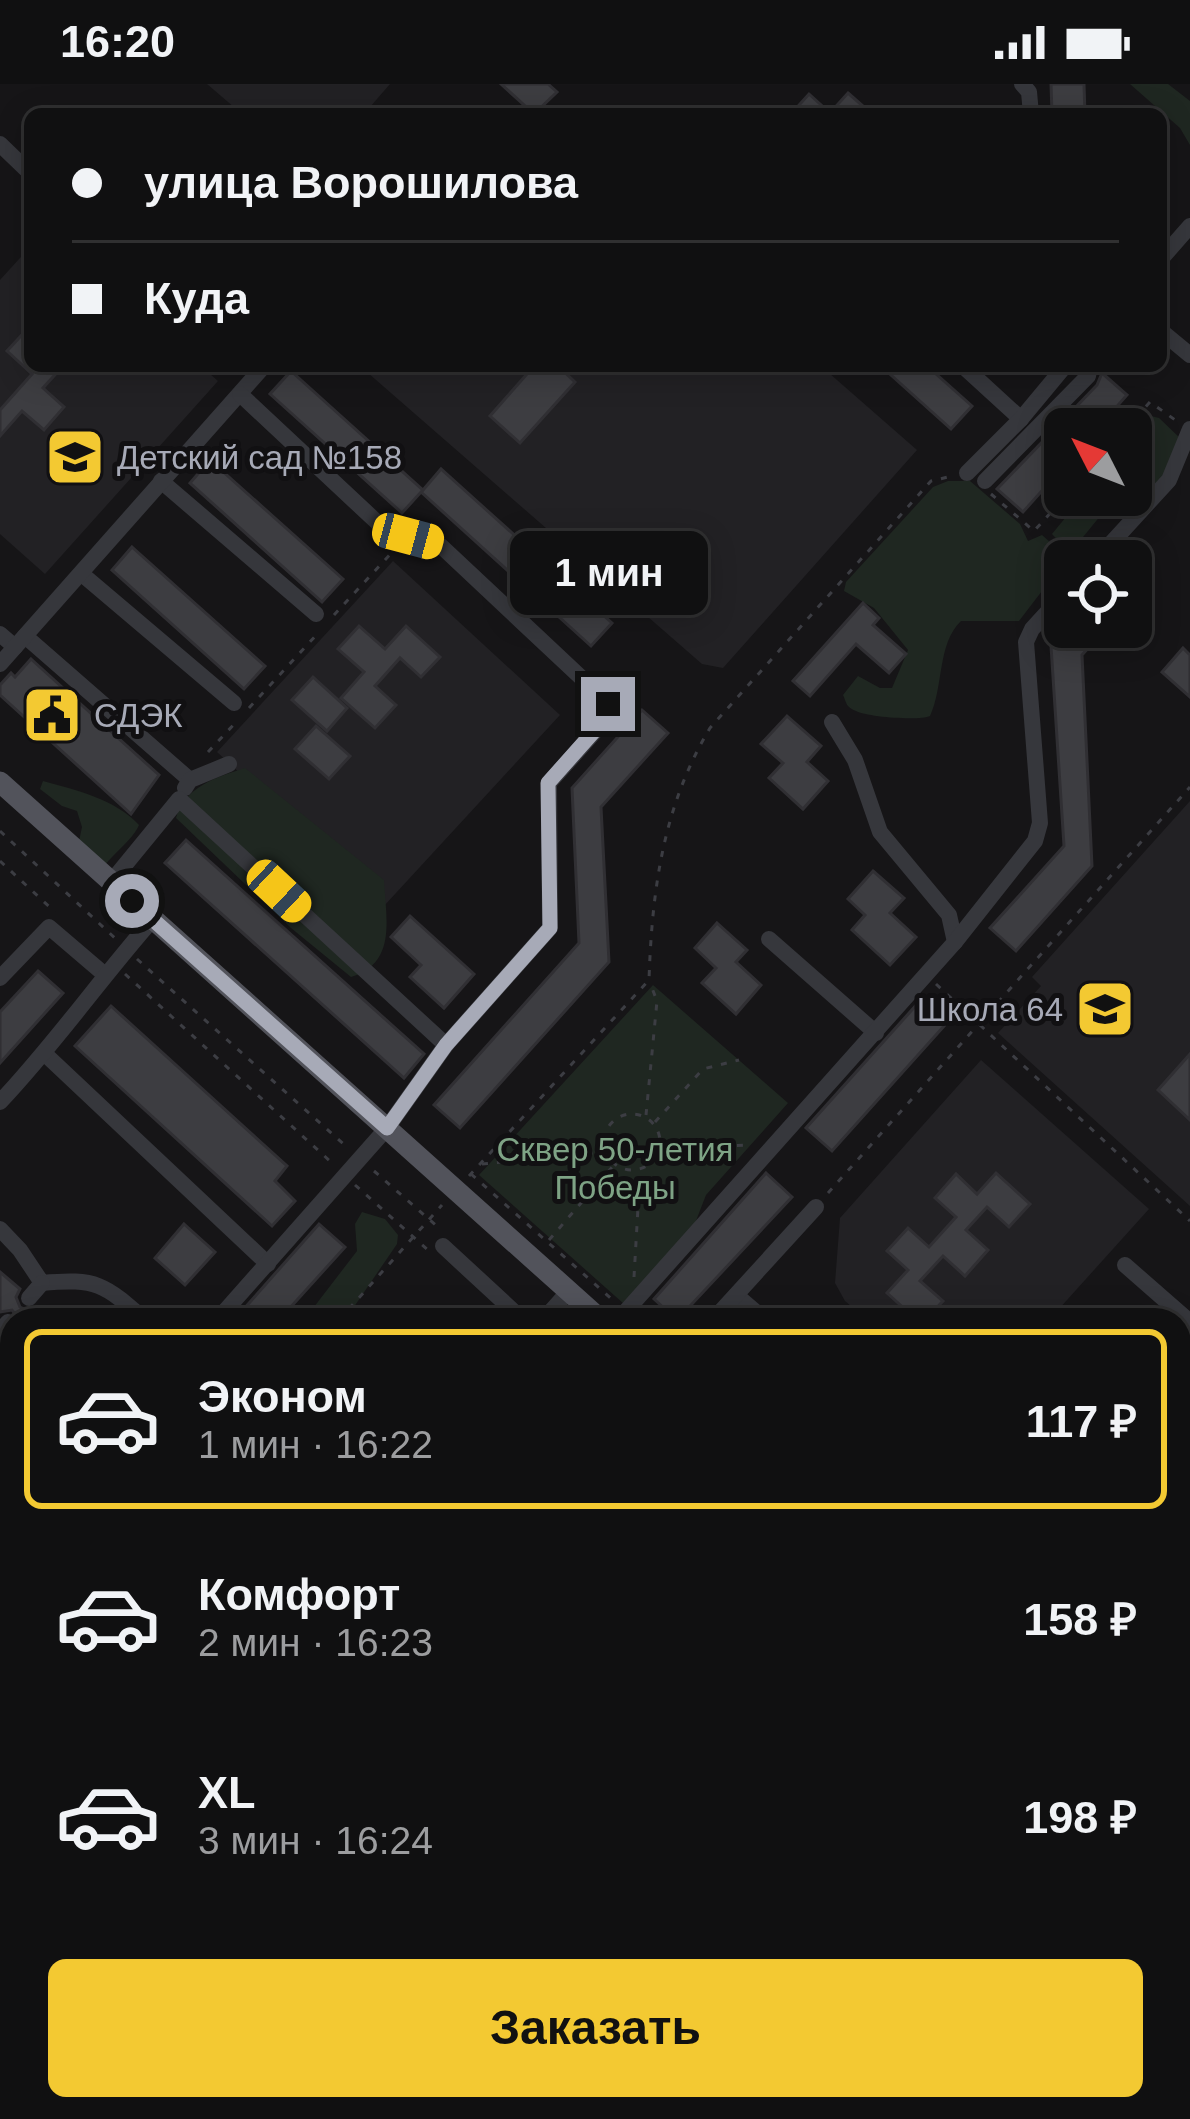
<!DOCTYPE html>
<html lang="ru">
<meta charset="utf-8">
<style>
:root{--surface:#101011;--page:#19191a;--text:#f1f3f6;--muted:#9c9d9f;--line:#303031;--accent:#f3c932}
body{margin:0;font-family:Helvetica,sans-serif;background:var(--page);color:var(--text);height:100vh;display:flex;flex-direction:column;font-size:45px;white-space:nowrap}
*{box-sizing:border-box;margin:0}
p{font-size:39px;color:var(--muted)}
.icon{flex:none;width:66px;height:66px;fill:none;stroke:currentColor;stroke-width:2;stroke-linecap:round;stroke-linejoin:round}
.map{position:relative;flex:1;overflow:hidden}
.details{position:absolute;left:0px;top:1224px;width:1191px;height:813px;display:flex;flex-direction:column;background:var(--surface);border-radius:36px 36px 0 0;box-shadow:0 6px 30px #0003,0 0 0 3px var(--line)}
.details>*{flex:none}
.top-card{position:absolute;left:24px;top:24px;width:1143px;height:264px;border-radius:18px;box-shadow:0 6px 30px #0003,0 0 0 3px var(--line);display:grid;align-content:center;height:264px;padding:0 48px;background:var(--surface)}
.needle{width:78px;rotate:312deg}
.controls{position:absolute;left:1044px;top:324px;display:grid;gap:24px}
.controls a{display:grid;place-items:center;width:108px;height:108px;border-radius:18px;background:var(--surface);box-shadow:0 6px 30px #0003,0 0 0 3px var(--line);font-size:60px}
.end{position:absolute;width:54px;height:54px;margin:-27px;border:15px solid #a7aab7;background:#111;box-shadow:0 0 0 6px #111}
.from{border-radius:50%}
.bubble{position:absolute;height:84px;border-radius:18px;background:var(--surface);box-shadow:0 6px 30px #0003,0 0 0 3px var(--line);font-size:39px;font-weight:700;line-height:84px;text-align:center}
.car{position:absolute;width:36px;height:72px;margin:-36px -18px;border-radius:15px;box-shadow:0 0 9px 3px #0007;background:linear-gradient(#f5c518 24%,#345 0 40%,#f5c518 0 76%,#345 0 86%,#f5c518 0)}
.top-card b{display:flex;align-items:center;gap:42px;height:114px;font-size:45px}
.top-card b+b{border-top:3px solid var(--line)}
.top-card i{width:30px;height:30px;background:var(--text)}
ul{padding:21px 0 0;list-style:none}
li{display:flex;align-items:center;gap:36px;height:180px;margin:0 24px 18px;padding:0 24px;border:6px solid transparent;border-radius:18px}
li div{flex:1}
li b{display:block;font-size:45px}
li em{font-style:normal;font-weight:700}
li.active{border-color:var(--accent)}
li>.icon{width:108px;height:108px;stroke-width:1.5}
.action{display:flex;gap:24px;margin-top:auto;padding:24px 48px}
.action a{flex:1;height:138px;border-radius:18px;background:var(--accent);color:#111;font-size:48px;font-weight:700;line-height:138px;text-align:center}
.status{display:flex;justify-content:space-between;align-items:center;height:84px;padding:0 60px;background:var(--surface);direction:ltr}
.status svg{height:33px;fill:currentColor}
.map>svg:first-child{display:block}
.built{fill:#222124}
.green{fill:#1f2721}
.building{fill:#3d3d41;stroke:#302f33;stroke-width:3}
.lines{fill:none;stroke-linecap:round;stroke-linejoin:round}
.path{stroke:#3c3d43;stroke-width:3;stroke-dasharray:6 9;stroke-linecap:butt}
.minor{stroke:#36373c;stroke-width:16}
.major{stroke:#52535b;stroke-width:21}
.tram{stroke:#4b4c53;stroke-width:3}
.route{stroke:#a7aab7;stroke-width:15}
.labels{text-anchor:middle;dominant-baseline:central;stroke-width:10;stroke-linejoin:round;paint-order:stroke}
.poi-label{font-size:33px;fill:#a7aab7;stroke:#111012;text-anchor:start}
.park-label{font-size:33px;fill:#7ea385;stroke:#111012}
</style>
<div class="status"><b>16:20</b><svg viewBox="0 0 49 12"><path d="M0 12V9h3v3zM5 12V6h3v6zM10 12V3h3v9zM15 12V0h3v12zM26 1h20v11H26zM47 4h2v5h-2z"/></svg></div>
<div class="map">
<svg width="1190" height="2035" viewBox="0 0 1190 2035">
<rect width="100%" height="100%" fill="#161517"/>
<g class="built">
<polygon points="207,0 390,0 364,30 242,30"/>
<polygon points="30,163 30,282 201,282 218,297 45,490 0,450 0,196"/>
<polygon points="360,282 821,282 917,366 723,584 702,580"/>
<polygon points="393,477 560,631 384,822 217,668"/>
<polygon points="1190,717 1190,1122 998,949 1041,902 1032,893"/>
<polygon points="981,976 1149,1125 1049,1236 867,1236 845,1217 835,1199 840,1134"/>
</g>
<g class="green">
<polygon points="1130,0 1168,0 1190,17 1190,61 1180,44"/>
<path d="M 1151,332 L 1159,334 L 1181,355 C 1170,387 1140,439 1101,431 L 1070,469 L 1052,450 L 1084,411 L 1131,411 L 1131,351 Z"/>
<path d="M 948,397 L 970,397 L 1020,440 L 1028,457 L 1042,451 L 1067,473 L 1065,490 L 1042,507 L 1019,537 L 961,537 C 937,560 944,602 930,632 C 919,637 867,633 856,627 C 846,623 847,620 843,611 L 858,592 L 880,604 L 892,604 L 908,566 L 874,524 L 844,507 L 846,498 L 933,403 Z"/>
<path d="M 245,684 L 384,796 C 386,835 397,879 351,893 L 291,844 L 176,734 C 184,703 217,693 245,684 Z"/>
<path d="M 43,697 C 76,706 115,715 139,741 C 133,756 112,770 102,785 L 78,762 L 82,743 L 77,727 L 62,722 L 40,705 Z"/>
<polygon points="653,901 788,1019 706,1111 694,1142 624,1220 479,1091"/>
<polygon points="362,1128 385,1135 398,1151 397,1160 345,1236 304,1236 357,1167 355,1140"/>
</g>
<g class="building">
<polygon points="501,0 548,0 557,8 534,30"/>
<polygon points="1051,0 1084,0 1085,30 1052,30"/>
<polygon points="848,9 872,30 791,30 809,10 830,29"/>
<polygon points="30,242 30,282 63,282 43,304 64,323 44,346 22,327 0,352 0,326 32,290 7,267"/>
<polygon points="534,282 558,282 575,298 520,359 490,332"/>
<polygon points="881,282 927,282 972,322 951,345"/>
<polygon points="291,287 423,406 441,385 612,539 591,562 421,408 402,429 270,310"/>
<polygon points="1102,289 1127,311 1097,345 1065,345 1065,381 1023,428 997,405 1097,301"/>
<polygon points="210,376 343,495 322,518 190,399"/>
<polygon points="132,463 265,582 244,605 112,486"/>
<polygon points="863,519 879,534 873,541 906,570 889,589 856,560 810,612 793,597"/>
<polygon points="359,542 385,565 406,542 440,573 421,593 400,574 375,602 396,621 375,644 341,614 364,588 338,565"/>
<polygon points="1069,543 1107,543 1082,571 1092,782 1016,867 990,844 1064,762 1051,562"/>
<polygon points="1183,564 1190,571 1190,613 1162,588"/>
<polygon points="31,575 159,691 131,730 0,611 0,601 11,589 15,593"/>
<polygon points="313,593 347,624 327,647 292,616"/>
<polygon points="642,626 668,649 601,723 609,878 460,1044 434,1021 579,859 572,704"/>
<polygon points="787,632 821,662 807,678 828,697 803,725 769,694 783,679 761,660"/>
<polygon points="316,642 350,672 329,695 295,665"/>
<polygon points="186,756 424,970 404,994 165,779"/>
<polygon points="873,787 904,814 890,829 916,853 890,881 852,846 865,831 848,815"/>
<polygon points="410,832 474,890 444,924 410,893 421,881 391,853"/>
<polygon points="717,839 747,866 736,878 761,901 736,930 702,899 716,884 695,864"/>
<polygon points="38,887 63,909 0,979 0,928"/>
<polygon points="919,918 944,942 832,1067 806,1044"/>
<polygon points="111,922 287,1082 275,1097 295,1117 272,1142 75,962"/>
<polygon points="1190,970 1190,1036 1158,1006"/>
<polygon points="766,1089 792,1113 677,1236 654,1215"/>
<polygon points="996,1089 1030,1120 1009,1143 987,1123 966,1146 988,1166 965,1192 943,1172 920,1197 943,1217 925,1236 917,1236 887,1209 908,1186 887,1167 908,1144 929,1163 956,1133 935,1114 956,1090 977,1110"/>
<polygon points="184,1140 215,1168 185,1201 155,1174"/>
<polygon points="319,1140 345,1163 279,1236 234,1236"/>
<polygon points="0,1188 20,1205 16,1213 20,1223 28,1227 38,1223 53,1236 20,1236 12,1226 0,1228"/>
</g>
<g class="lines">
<g class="path">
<polyline points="1126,345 1150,318 1178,338"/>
<polyline points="991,410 1034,447 1067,411"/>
<polyline points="334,531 397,463"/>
<polyline points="249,624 320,547"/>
<polyline points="208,668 238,636"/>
<polyline points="0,747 117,856"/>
<polyline points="0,777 55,828"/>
<polyline points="137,875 349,1065"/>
<polyline points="125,890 331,1078"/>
<polyline points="936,900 1190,1137"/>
<circle cx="632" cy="1058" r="28"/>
<polyline points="646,1031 657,917 650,899"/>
<polyline points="655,1038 703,985 739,976"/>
<polyline points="662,1065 749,1061"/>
<polyline points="482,1080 603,1068"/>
<polyline points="374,1087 439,1144"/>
<polyline points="471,1090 615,1218"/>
<path d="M 469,1092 L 649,896 C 652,806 663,722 710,644 L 931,397 L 948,393"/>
<polyline points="355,1101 429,1167"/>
<polyline points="828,1109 1190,703"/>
<polyline points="549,1156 613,1082"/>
<polyline points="634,1193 640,1089"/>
<polyline points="339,1236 442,1121"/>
<polyline points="1179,1665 1190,1652"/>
<polyline points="1179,1725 1190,1736"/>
<polyline points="765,2035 774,2025"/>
<polyline points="851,2035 860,2025"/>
</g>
<g class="minor">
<polyline points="1022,0 1029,8 1031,30"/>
<polyline points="0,60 30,89"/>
<polyline points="1161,175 1190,142"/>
<polyline points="1161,247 1190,271"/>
<polyline points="963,282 1021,335"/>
<polyline points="967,389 1021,335 1065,282"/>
<polyline points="161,397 316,530"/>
<polyline points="985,397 1088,292 1090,282"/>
<polyline points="1095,477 1169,396 1190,345"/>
<polyline points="83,491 234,619"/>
<polyline points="0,550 15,563"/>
<polyline points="25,552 190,696"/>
<polyline points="0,580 264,282"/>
<polyline points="832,638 855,676 880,748 949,831 955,858"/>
<polyline points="185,704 190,696 229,680"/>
<polyline points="111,798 179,715 446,961"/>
<polyline points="769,855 876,949"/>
<polyline points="0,894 49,843 104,890"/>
<polyline points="45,970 268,1180"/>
<path d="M 0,1018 C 55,960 100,895 153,835"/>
<path d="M 0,1145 L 20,1166 L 42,1199 C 97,1194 104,1200 145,1236"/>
<polyline points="443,1162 523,1236"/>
<polyline points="1125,1181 1190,1238"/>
<polyline points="736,1211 765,1236"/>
<polyline points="29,1214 42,1199"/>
<polyline points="217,1236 387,1044 446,961 550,844 549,699 606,635 609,625 605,616 441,462 380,441 240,310"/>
<polyline points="543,1236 569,1207"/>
<polyline points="618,1236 955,858 1035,757 1040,739 1026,558 1032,545 1065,509"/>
<polyline points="713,1236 816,1123"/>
<polyline points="0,1247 8,1238"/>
<polyline points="0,1320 12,1331"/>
<polyline points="1179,1452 1190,1439"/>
<polyline points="0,1602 12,1613"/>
<polyline points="1179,1612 1190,1600"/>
<polyline points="1183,1853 1190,1859"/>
<polyline points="1179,1950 1190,1960"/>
<polyline points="0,1988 12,1937"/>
<polyline points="292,2025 299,2035"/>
<polyline points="390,2025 391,2035"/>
<polyline points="475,2025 486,2035"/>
<polyline points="792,2025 804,2035"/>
<polyline points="89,2035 98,2025"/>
</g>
<g class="major">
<polyline points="0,698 601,1236"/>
<polyline points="0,1423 12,1434"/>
<polyline points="0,1493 12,1504"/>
<polyline points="1179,1754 1190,1764"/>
<polyline points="596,2025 607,2035"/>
<polyline points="673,2025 684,2035"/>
</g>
<g class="tram">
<polyline points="0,1462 12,1473"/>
<polyline points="642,2025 653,2035"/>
</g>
</g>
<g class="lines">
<polyline class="route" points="132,817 387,1044 446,961 550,844 548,699 605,635 608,620"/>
</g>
<defs>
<symbol id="school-square" viewBox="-11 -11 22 22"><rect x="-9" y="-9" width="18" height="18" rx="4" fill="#f3c932" stroke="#111012"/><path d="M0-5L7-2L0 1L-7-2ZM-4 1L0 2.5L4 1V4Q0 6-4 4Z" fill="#111"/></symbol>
<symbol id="civic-square" viewBox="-11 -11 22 22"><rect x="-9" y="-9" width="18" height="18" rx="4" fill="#f3c932" stroke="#111012"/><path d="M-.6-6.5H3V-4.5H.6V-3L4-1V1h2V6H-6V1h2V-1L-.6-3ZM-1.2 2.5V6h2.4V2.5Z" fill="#111"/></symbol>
</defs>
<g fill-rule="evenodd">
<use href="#school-square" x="42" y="340" width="66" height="66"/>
<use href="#civic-square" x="19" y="598" width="66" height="66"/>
<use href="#school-square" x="1072" y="892" width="66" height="66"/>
</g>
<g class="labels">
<g class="poi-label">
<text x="117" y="373">Детский сад №158</text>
<text x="94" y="631">СДЭК</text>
<text x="1063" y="925" text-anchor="end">Школа 64</text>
</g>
<g class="park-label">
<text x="615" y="1065">Сквер 50-летия<tspan x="615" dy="38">Победы</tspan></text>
</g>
</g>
</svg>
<div class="controls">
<a><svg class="needle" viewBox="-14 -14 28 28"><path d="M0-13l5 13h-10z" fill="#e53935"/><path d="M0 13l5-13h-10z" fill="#9c9d9f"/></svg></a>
<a><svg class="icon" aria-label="locate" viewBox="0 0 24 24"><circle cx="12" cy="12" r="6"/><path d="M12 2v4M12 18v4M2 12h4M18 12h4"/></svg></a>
</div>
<i class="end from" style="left:132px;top:817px"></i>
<i class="end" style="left:608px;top:620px"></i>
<div class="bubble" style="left:510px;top:447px;width:198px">1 мин</div>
<i class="car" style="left:408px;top:452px;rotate:105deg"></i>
<i class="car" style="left:279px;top:807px;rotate:133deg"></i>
<div class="top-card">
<b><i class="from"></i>улица Ворошилова</b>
<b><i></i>Куда</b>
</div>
<section class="details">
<ul>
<li class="active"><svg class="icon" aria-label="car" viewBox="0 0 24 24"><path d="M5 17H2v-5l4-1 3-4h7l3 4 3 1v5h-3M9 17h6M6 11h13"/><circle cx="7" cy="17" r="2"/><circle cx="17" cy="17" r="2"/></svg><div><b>Эконом</b><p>1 мин · 16:22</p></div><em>117 ₽</em></li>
<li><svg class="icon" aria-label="car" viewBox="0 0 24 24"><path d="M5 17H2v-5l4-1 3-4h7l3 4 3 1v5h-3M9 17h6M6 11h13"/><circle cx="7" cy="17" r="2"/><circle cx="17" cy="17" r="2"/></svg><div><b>Комфорт</b><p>2 мин · 16:23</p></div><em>158 ₽</em></li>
<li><svg class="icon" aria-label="car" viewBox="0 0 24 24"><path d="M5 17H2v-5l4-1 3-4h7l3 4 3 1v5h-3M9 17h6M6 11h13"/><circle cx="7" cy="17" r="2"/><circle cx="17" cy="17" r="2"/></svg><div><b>XL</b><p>3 мин · 16:24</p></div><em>198 ₽</em></li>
</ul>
<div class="action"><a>Заказать</a></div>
</section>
</div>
